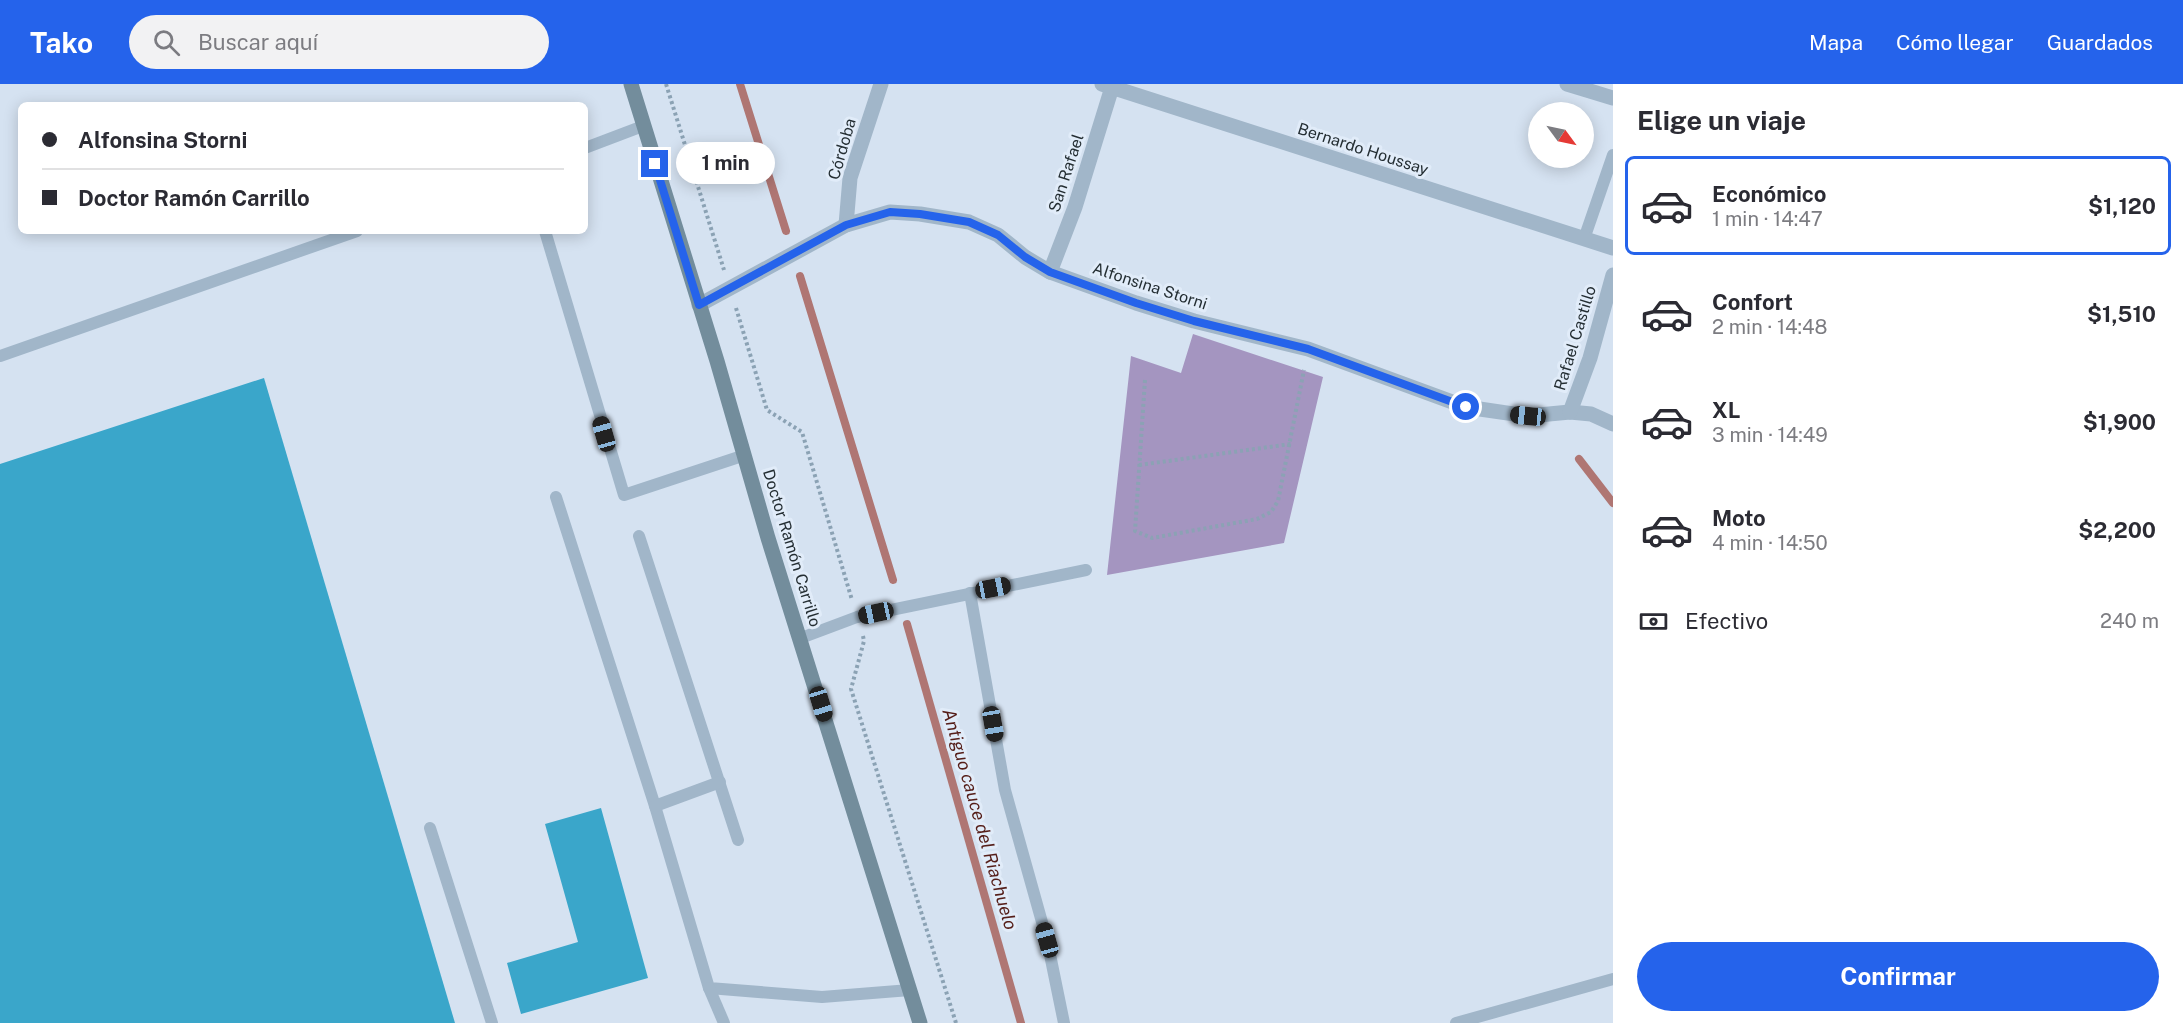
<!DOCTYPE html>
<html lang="es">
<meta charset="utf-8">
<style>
:root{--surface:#fff;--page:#f2f2f3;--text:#2b2b33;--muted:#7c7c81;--line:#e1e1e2;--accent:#2563eb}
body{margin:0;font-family:"Public Sans",sans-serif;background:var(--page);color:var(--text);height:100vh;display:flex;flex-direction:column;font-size:22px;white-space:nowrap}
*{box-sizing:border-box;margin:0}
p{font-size:20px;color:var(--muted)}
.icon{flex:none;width:33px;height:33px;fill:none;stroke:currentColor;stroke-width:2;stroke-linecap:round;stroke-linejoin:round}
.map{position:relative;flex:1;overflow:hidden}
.details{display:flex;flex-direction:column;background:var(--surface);width:570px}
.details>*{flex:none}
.guide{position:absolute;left:18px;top:18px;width:570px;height:132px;border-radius:9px;box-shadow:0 3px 15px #0003;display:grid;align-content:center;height:132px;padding:0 24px;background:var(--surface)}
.needle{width:39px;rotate:123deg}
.fabs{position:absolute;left:1528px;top:18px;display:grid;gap:12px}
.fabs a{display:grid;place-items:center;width:66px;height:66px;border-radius:50%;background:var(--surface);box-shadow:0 3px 15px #0003;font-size:30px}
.end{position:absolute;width:27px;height:27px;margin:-14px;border:8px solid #2563eb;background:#fff;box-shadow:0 0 0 3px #fff}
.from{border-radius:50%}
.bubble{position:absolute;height:42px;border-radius:21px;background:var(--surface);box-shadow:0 3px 15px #0003;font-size:20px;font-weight:700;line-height:42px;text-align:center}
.car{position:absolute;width:18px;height:36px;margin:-18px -9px;border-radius:8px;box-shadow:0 0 4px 2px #0007;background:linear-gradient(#222 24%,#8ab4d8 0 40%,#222 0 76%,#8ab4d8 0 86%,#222 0)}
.guide b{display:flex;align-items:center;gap:21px;height:57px;font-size:22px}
.guide b+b{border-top:2px solid var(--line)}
.guide i{width:15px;height:15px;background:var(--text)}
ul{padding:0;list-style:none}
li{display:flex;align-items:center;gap:18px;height:99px;margin:0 12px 9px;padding:0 12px;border:3px solid transparent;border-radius:9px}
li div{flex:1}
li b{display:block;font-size:22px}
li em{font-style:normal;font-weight:700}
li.selected{border-color:var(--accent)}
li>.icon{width:54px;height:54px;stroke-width:1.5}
h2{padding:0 24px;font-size:27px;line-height:72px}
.pay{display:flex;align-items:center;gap:15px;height:66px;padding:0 24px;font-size:22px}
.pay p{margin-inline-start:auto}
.primary-button{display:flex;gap:12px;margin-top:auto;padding:12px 24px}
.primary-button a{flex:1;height:69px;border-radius:36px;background:var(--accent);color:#fff;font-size:24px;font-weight:700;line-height:69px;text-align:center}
header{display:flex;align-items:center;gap:36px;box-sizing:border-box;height:84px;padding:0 30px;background:var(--accent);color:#fff}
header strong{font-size:28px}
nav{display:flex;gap:33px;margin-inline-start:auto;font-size:21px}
.search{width:420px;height:54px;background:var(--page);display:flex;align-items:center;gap:15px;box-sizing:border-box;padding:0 21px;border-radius:33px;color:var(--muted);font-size:22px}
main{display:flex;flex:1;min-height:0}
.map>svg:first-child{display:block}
.green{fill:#a495c0}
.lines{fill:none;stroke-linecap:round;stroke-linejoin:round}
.stream{stroke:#af7673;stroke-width:8}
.building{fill:#3aa6ca}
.path{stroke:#8ba2b4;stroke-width:4;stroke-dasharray:3 3;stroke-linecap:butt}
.lane{stroke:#a1b6c9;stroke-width:12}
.street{stroke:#a1b6c9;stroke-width:15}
.secondary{stroke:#738d9c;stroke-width:15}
.route{stroke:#2563eb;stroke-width:8}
.labels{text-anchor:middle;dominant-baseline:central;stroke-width:6;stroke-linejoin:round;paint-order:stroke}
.street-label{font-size:16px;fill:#242e33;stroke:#e1ecf9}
.water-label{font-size:18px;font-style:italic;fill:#551e19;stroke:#e1ecf9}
</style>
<header>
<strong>Tako</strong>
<div class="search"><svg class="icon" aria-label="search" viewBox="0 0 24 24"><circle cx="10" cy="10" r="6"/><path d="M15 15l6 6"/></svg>Buscar aquí</div>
<nav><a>Mapa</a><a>Cómo llegar</a><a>Guardados</a></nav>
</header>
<main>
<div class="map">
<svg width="1613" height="939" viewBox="0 0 1613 939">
<rect width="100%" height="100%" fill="#d5e2f1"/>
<polygon class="green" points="1193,250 1323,293 1284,459 1107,491 1131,272 1181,289"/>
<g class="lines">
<g class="stream">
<polyline points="740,0 786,147"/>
<polyline points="800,192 893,496"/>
<polyline points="1579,375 1613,419"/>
<polyline points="907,540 1021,939"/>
</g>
</g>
<g class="building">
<polygon points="264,294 455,939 0,939 0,380"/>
<polygon points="601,724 648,894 521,930 507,879 578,858 545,740"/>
</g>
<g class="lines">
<g class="path">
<polyline points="666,0 724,186"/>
<polyline points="736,224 767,326 802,348 852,516"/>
<polyline points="1145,296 1135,447 1152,454 1257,435 1271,428 1278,417 1304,286"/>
<polyline points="1139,381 1291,360"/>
<polyline points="863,552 864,557 851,605 956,939"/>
</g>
<g class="lane">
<polyline points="585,64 643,42"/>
<polyline points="545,147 624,411 745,371"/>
<polyline points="1584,155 1613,71"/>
<polyline points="0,272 357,147"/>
<polyline points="556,413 655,722 709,904 822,913 910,906"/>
<polyline points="639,452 738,756"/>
<polyline points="970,509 1005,706 1047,856 1064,939"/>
<polyline points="801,554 857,533 1086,486"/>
<polyline points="655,722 720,698"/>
<polyline points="430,744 492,939"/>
<polyline points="709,904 724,939"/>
<polyline points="1456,939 1613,895"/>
</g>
<g class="street">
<polyline points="1102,0 1613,164"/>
<polyline points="1567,0 1613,14"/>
<polyline points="846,141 850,94 881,0"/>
<polyline points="1050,188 1075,123 1113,0"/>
<polyline points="699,221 846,141 890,128 920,130 969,138 998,151 1025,173 1050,188 1136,219 1194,237 1308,265 1466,323 1528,332 1570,328 1591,330 1613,340"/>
<polyline points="1570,328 1590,274 1613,191"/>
</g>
<polyline class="secondary" points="631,0 717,277 768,454 920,939"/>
</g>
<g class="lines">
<polyline class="route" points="655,80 699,221 846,141 890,128 920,130 969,138 998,151 1025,173 1050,188 1136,219 1194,237 1308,265 1466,323"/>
</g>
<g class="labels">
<g class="street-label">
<text transform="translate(842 65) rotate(-74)">Córdoba</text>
<text transform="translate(1363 65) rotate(18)">Bernardo Houssay</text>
<text transform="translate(1066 89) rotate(-72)">San Rafael</text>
<text transform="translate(1150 202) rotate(18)">Alfonsina Storni</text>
<text transform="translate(1575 254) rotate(-73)">Rafael Castillo</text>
<text transform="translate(792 464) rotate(73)">Doctor Ramón Carrillo</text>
</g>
<g class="water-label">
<text transform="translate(980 735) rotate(74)">Antiguo cauce del Riachuelo</text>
</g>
</g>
</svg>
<div class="fabs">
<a><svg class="needle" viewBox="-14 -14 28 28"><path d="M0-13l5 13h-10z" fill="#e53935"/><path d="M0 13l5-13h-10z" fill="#7c7c81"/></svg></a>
</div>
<i class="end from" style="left:1466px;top:323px"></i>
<i class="end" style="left:655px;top:80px"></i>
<div class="bubble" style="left:676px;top:58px;width:99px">1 min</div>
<i class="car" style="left:1528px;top:332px;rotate:276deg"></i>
<i class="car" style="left:604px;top:350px;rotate:344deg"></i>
<i class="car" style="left:993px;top:504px;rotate:79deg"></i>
<i class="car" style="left:876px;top:529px;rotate:258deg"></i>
<i class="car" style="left:821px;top:620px;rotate:163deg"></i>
<i class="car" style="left:993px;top:640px;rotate:170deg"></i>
<i class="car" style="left:1047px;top:856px;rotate:344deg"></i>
<div class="guide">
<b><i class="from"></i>Alfonsina Storni</b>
<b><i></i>Doctor Ramón Carrillo</b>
</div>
</div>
<section class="details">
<h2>Elige un viaje</h2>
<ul>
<li class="selected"><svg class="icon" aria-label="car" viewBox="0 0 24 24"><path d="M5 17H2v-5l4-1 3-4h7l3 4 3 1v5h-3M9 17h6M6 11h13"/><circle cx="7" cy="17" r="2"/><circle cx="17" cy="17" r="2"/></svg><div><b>Económico</b><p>1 min · 14:47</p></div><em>$1,120</em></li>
<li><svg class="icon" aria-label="car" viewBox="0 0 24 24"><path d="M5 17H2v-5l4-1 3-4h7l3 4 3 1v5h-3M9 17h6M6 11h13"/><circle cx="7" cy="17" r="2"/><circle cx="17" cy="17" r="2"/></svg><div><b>Confort</b><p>2 min · 14:48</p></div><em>$1,510</em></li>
<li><svg class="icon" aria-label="car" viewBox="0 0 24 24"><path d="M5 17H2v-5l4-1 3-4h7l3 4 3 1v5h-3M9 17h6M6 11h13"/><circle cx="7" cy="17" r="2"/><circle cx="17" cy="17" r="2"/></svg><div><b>XL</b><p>3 min · 14:49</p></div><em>$1,900</em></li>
<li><svg class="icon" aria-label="car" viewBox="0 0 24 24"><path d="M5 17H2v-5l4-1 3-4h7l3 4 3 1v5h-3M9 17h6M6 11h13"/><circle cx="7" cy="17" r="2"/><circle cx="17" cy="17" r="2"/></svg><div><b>Moto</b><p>4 min · 14:50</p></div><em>$2,200</em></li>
</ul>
<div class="pay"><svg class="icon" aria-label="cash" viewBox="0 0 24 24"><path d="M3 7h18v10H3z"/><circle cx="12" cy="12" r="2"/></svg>Efectivo<p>240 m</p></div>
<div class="primary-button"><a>Confirmar</a></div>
</section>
</main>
